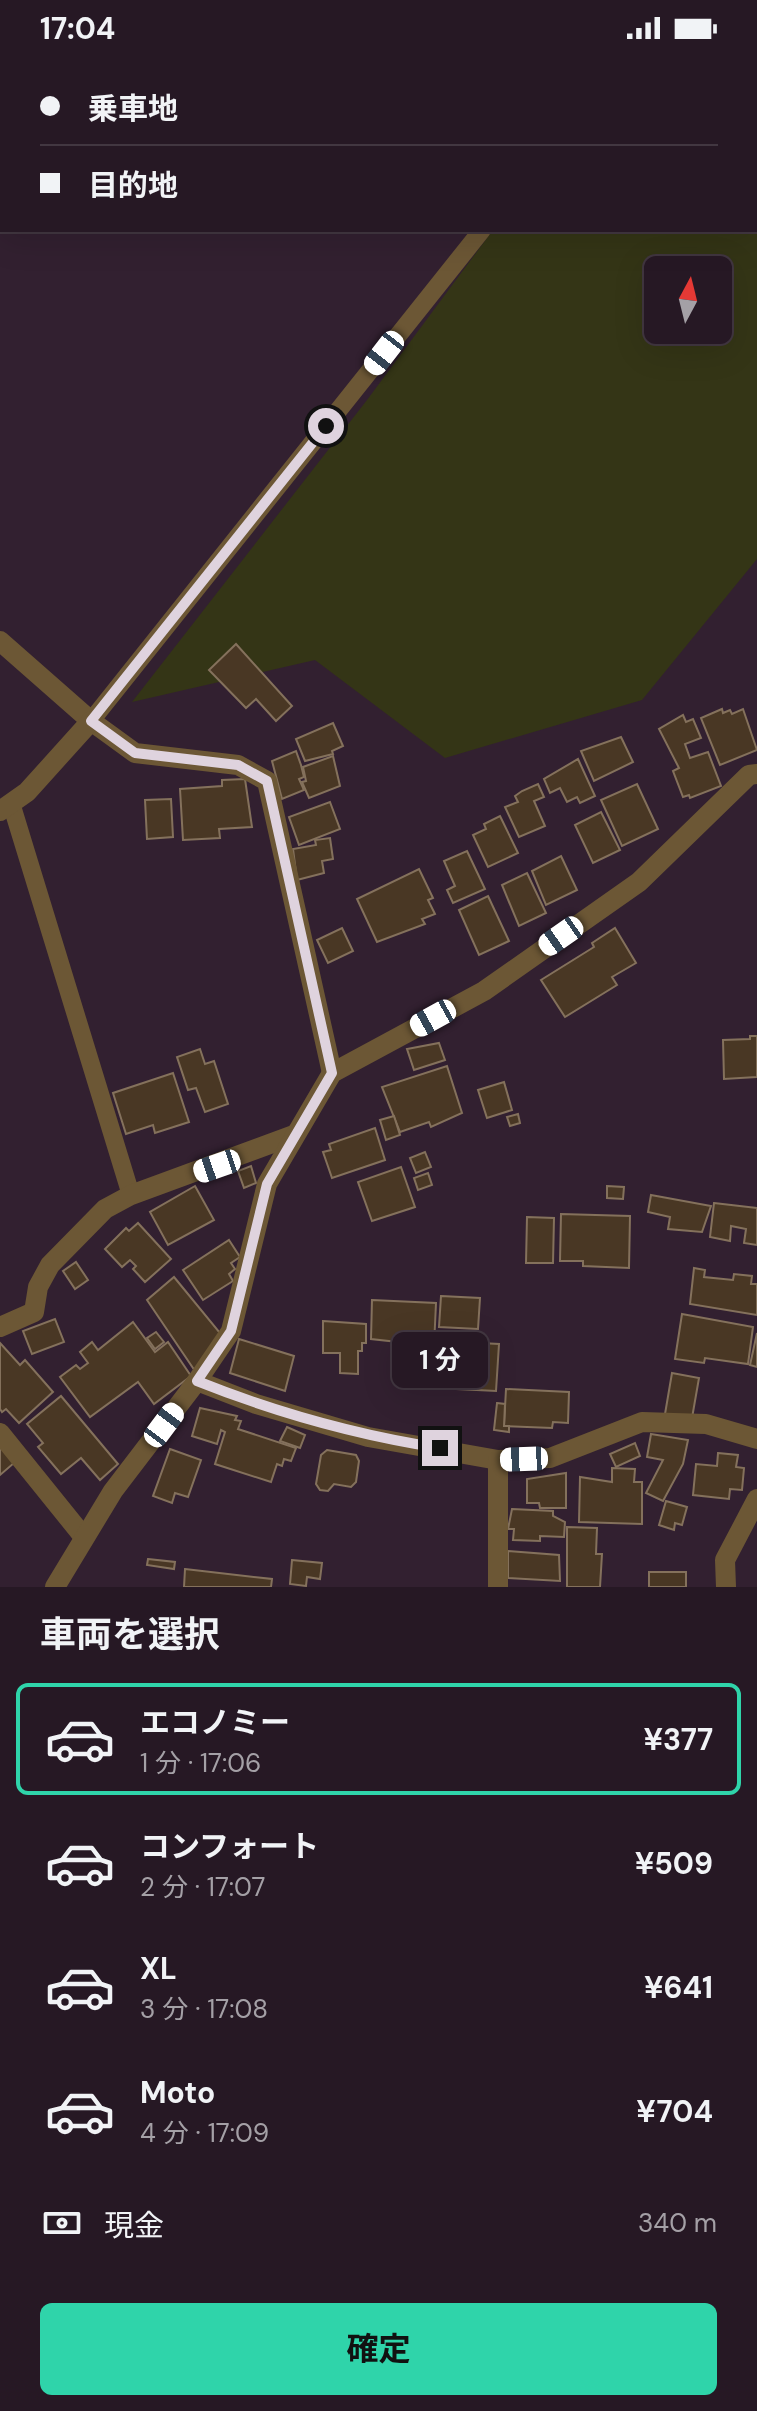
<!DOCTYPE html>
<html lang="ja">
<meta charset="utf-8">
<style>
:root{--surface:#261824;--page:#322531;--text:#f1f3f6;--muted:#a4a0a6;--line:#423741;--accent:#2fd4aa}
body{margin:0;font-family:"DM Sans","Noto Sans JP",sans-serif;background:var(--page);color:var(--text);height:100vh;display:flex;flex-direction:column;font-size:30px;white-space:nowrap}
*{box-sizing:border-box;margin:0}
p{font-size:26px;color:var(--muted)}
.icon{flex:none;width:44px;height:44px;fill:none;stroke:currentColor;stroke-width:2;stroke-linecap:round;stroke-linejoin:round}
.map{position:relative;height:1531px;overflow:hidden}
.side{display:flex;flex-direction:column;background:var(--surface);flex:1}
.side>*{flex:none}
.banner{position:absolute;left:0px;top:0px;width:758px;height:176px;box-shadow:0 8px 32px #0002,0 0 0 2px var(--line);display:grid;align-content:center;height:176px;padding:0 40px;background:var(--surface)}
.needle{width:52px;rotate:7deg}
.tools{position:absolute;left:644px;top:200px;display:grid;gap:16px}
.tools a{display:grid;place-items:center;width:88px;height:88px;border-radius:12px;background:var(--surface);box-shadow:0 8px 32px #0002,0 0 0 2px var(--line);font-size:40px}
.end{position:absolute;width:36px;height:36px;margin:-18px;border:10px solid #dfd3de;background:#111;box-shadow:0 0 0 4px #111}
.from{border-radius:50%}
.bubble{position:absolute;height:56px;border-radius:12px;background:var(--surface);box-shadow:0 8px 32px #0002,0 0 0 2px var(--line);font-size:26px;font-weight:700;line-height:56px;text-align:center}
.car{position:absolute;width:24px;height:48px;margin:-24px -12px;border-radius:10px;box-shadow:0 0 6px 2px #0007;background:linear-gradient(#fff 24%,#345 0 40%,#fff 0 76%,#345 0 86%,#fff 0)}
.banner b{display:flex;align-items:center;gap:28px;height:76px;font-size:30px}
.banner b+b{border-top:2px solid var(--line)}
.banner i{width:20px;height:20px;background:var(--text)}
ul{padding:0;list-style:none}
li{display:flex;align-items:center;gap:24px;height:112px;margin:0 16px 12px;padding:0 24px;border:4px solid transparent;border-radius:12px}
li div{flex:1}
li b{display:block;font-size:30px}
li em{font-style:normal;font-weight:700}
li.active{border-color:var(--accent)}
li>.icon{width:72px;height:72px;stroke-width:1.5}
h2{padding:0 40px;font-size:36px;line-height:96px}
.pay{display:flex;align-items:center;gap:20px;height:88px;padding:0 40px;font-size:30px}
.pay p{margin-inline-start:auto}
.primary-button{display:flex;gap:16px;margin-top:auto;padding:16px 40px}
.primary-button a{flex:1;height:92px;border-radius:12px;background:var(--accent);color:#111;font-size:32px;font-weight:700;line-height:92px;text-align:center}
.status{display:flex;justify-content:space-between;align-items:center;height:56px;padding:0 40px;background:var(--surface);direction:ltr}
.status svg{height:22px;fill:currentColor}
.map>svg:first-child{display:block}
.green{fill:#343516;fill-rule:evenodd}
.lines{fill:none;stroke-linecap:round;stroke-linejoin:round}
.stream{stroke:#074b7b;stroke-width:9}
.building{fill:#493724;stroke:#84715c;stroke-width:2}
.service{stroke:#6c5735;stroke-width:18}
.minor{stroke:#6c5735;stroke-width:20}
.route{stroke:#dfd3de;stroke-width:10}
</style>
<div class="status"><b>17:04</b><svg viewBox="0 0 49 12"><path d="M0 12V9h3v3zM5 12V6h3v6zM10 12V3h3v9zM15 12V0h3v12zM26 1h20v11H26zM47 4h2v5h-2z"/></svg></div>
<div class="map">
<svg width="757" height="1531" viewBox="0 0 757 1531">
<rect width="100%" height="100%" fill="#322030"/>
<path class="green" d="M 757,6 L 757,503 L 642,644 L 445,702 L 315,604 L 132,646 L 367,344 L 493,174 L 756,174 ZM 658,214 L 718,214 L 718,274 L 658,274 Z"/>
<g class="lines">
<g class="stream">
<polyline points="109,2 110,0"/>
<polyline points="0,161 2,158"/>
</g>
</g>
<g class="building">
<polygon points="236,588 292,650 276,665 256,643 246,652 209,614"/>
<polygon points="722,653 723,657 730,654 732,658 743,653 757,694 720,709 701,662"/>
<polygon points="683,659 686,666 693,663 701,682 685,688 690,702 708,696 721,730 690,742 689,739 683,741 673,715 679,712 659,673"/>
<polygon points="333,667 343,690 332,695 333,698 305,705 296,683"/>
<polygon points="621,681 633,706 594,725 581,695"/>
<polygon points="296,695 301,709 304,721 299,723 304,734 282,743 272,705"/>
<polygon points="333,700 340,730 309,742 302,726 306,725 303,711"/>
<polygon points="578,703 595,740 580,747 577,741 567,746 560,732 550,737 544,723"/>
<polygon points="245,723 252,771 219,773 220,782 183,784 180,733 222,730 222,724"/>
<polygon points="538,728 544,741 534,745 545,770 519,781 505,751 518,746 515,740 522,735"/>
<polygon points="637,728 658,773 622,790 601,744"/>
<polygon points="171,743 173,781 147,783 145,744"/>
<polygon points="330,746 340,773 299,789 289,761"/>
<polygon points="601,756 620,794 593,807 575,769"/>
<polygon points="500,760 518,797 488,811 473,779 486,773 484,768"/>
<polygon points="330,782 333,803 322,805 324,817 297,824 293,793 316,789 315,784"/>
<polygon points="467,795 485,833 453,847 447,834 455,830 444,805"/>
<polygon points="561,800 577,834 546,849 532,815"/>
<polygon points="419,813 433,842 428,844 435,858 422,863 425,868 377,886 357,843"/>
<polygon points="527,817 546,857 519,870 502,829"/>
<polygon points="488,840 509,885 479,899 459,854"/>
<polygon points="342,872 353,895 328,907 317,884"/>
<polygon points="615,872 636,907 612,921 617,929 565,961 541,924 594,891 592,887"/>
<polygon points="750,980 757,980 757,1021 724,1023 723,984 750,983"/>
<polygon points="439,987 445,1004 414,1014 407,993"/>
<polygon points="200,993 205,1008 214,1005 228,1048 205,1056 196,1032 188,1034 177,1001"/>
<polygon points="447,1010 462,1057 431,1071 429,1066 400,1076 382,1031"/>
<polygon points="173,1017 189,1066 155,1077 153,1069 126,1078 113,1037"/>
<polygon points="504,1026 512,1054 487,1062 478,1034"/>
<polygon points="518,1058 520,1067 510,1070 507,1061"/>
<polygon points="394,1060 400,1079 386,1084 380,1064"/>
<polygon points="375,1072 385,1104 332,1122 323,1096 331,1094 329,1088"/>
<polygon points="425,1096 431,1111 416,1117 410,1102"/>
<polygon points="251,1110 256,1127 244,1132 238,1115"/>
<polygon points="401,1111 415,1151 372,1165 358,1126"/>
<polygon points="428,1117 432,1129 418,1134 414,1122"/>
<polygon points="195,1130 214,1164 168,1189 150,1156"/>
<polygon points="607,1130 624,1131 623,1143 607,1142"/>
<polygon points="651,1139 711,1150 702,1176 668,1173 670,1161 648,1156"/>
<polygon points="714,1147 757,1152 757,1189 744,1187 746,1173 731,1170 730,1185 710,1181"/>
<polygon points="561,1158 630,1160 629,1212 583,1210 583,1205 560,1205"/>
<polygon points="527,1161 554,1162 553,1207 526,1207"/>
<polygon points="138,1167 171,1203 145,1226 133,1213 136,1210 130,1204 122,1211 105,1193 126,1172 129,1175"/>
<polygon points="229,1184 240,1201 231,1207 235,1213 229,1218 233,1225 203,1244 183,1214"/>
<polygon points="76,1206 88,1224 75,1233 63,1215"/>
<polygon points="694,1212 705,1214 704,1221 733,1224 734,1218 752,1220 751,1228 757,1228 757,1259 690,1248"/>
<polygon points="174,1221 220,1277 195,1315 147,1244"/>
<polygon points="441,1240 480,1242 478,1273 439,1271"/>
<polygon points="372,1244 436,1247 434,1290 371,1283"/>
<polygon points="682,1258 753,1271 748,1308 705,1302 704,1307 675,1303"/>
<polygon points="55,1263 64,1286 32,1298 23,1275"/>
<polygon points="323,1265 366,1268 366,1287 362,1287 362,1295 358,1295 358,1318 340,1317 340,1297 323,1297"/>
<polygon points="133,1266 155,1296 168,1286 191,1320 154,1348 138,1326 90,1361 60,1321 76,1309 80,1313 88,1307 80,1296 92,1286 98,1294"/>
<polygon points="156,1276 164,1286 155,1293 147,1282"/>
<polygon points="757,1277 757,1311 750,1309"/>
<polygon points="239,1283 294,1300 285,1335 230,1317"/>
<polygon points="460,1286 499,1288 496,1335 457,1333"/>
<polygon points="0,1287 20,1309 25,1304 53,1336 19,1367 6,1353 2,1356 0,1353"/>
<polygon points="672,1317 699,1322 692,1362 665,1358"/>
<polygon points="506,1333 569,1336 568,1367 553,1366 552,1372 504,1370"/>
<polygon points="61,1340 118,1408 100,1424 81,1402 61,1418 38,1391 43,1387 27,1368"/>
<polygon points="497,1347 505,1348 504,1370 509,1370 509,1376 494,1374"/>
<polygon points="200,1352 237,1360 235,1364 241,1365 238,1373 296,1392 291,1405 284,1403 282,1410 277,1408 271,1426 215,1408 225,1376 221,1374 217,1388 192,1380"/>
<polygon points="287,1371 305,1379 300,1392 280,1385"/>
<polygon points="651,1378 688,1384 683,1408 663,1445 646,1437 663,1404 647,1401"/>
<polygon points="635,1387 640,1400 616,1411 610,1398"/>
<polygon points="0,1390 14,1407 0,1419"/>
<polygon points="170,1393 201,1404 188,1441 175,1437 172,1447 153,1440"/>
<polygon points="327,1394 356,1399 359,1405 356,1426 351,1431 334,1428 328,1435 320,1434 316,1428 321,1399"/>
<polygon points="718,1397 738,1399 736,1411 744,1412 742,1434 730,1433 729,1443 693,1439 696,1408 717,1410"/>
<polygon points="612,1412 635,1413 634,1426 642,1426 642,1468 579,1466 580,1421 612,1426"/>
<polygon points="566,1417 566,1452 540,1452 539,1447 527,1447 527,1423"/>
<polygon points="666,1445 687,1451 682,1469 675,1467 674,1474 659,1469"/>
<polygon points="512,1453 553,1455 553,1460 565,1466 564,1481 540,1480 540,1485 513,1484 514,1473 508,1473"/>
<polygon points="567,1471 597,1472 596,1498 602,1498 600,1531 567,1531"/>
<polygon points="508,1495 559,1499 560,1525 508,1522"/>
<polygon points="148,1503 175,1506 174,1513 147,1509"/>
<polygon points="292,1504 322,1507 320,1523 307,1521 306,1530 290,1528"/>
<polygon points="185,1513 272,1523 271,1531 184,1531"/>
<rect x="649" y="1516" width="37" height="15"/>
</g>
<g class="lines">
<g class="service">
<polyline points="756,45 757,45"/>
<polyline points="91,665 482,174"/>
<polyline points="11,747 131,1139"/>
</g>
<g class="minor">
<polyline points="0,585 91,665 135,697 238,709 267,725 332,1017"/>
<polyline points="0,755 27,736 91,665"/>
<polyline points="0,1271 34,1256 38,1231 50,1209 105,1153 131,1139 294,1079"/>
<polyline points="197,1325 256,1348 368,1381 498,1404 550,1402 642,1366 706,1368 757,1383"/>
<polyline points="0,1377 83,1480"/>
<polyline points="498,1404 498,1531"/>
<polyline points="55,1531 113,1435 197,1325 231,1275 267,1128 332,1017 484,935 639,826 749,719 757,718"/>
<polyline points="726,1531 725,1504 757,1443"/>
</g>
</g>
<g class="lines">
<path class="route" d="M 326,370 L 91,665 L 135,697 L 238,709 L 267,725 L 332,1017 L 267,1128 L 231,1275 L 197,1325 C 277,1357 356,1379 440,1392"/>
</g>
</svg>
<div class="tools">
<a><svg class="needle" viewBox="-14 -14 28 28"><path d="M0-13l5 13h-10z" fill="#e53935"/><path d="M0 13l5-13h-10z" fill="#a4a0a6"/></svg></a>
</div>
<i class="end from" style="left:326px;top:370px"></i>
<i class="end" style="left:440px;top:1392px"></i>
<div class="bubble" style="left:392px;top:1276px;width:96px">1 分</div>
<i class="car" style="left:384px;top:297px;rotate:218deg"></i>
<i class="car" style="left:561px;top:880px;rotate:235deg"></i>
<i class="car" style="left:433px;top:962px;rotate:241deg"></i>
<i class="car" style="left:217px;top:1110px;rotate:251deg"></i>
<i class="car" style="left:164px;top:1369px;rotate:37deg"></i>
<i class="car" style="left:524px;top:1403px;rotate:268deg"></i>
<div class="banner">
<b><i class="from"></i>乗車地</b>
<b><i></i>目的地</b>
</div>
</div>
<section class="side">
<h2>車両を選択</h2>
<ul>
<li class="active"><svg class="icon" aria-label="car" viewBox="0 0 24 24"><path d="M5 17H2v-5l4-1 3-4h7l3 4 3 1v5h-3M9 17h6M6 11h13"/><circle cx="7" cy="17" r="2"/><circle cx="17" cy="17" r="2"/></svg><div><b>エコノミー</b><p>1 分 · 17:06</p></div><em>¥377</em></li>
<li><svg class="icon" aria-label="car" viewBox="0 0 24 24"><path d="M5 17H2v-5l4-1 3-4h7l3 4 3 1v5h-3M9 17h6M6 11h13"/><circle cx="7" cy="17" r="2"/><circle cx="17" cy="17" r="2"/></svg><div><b>コンフォート</b><p>2 分 · 17:07</p></div><em>¥509</em></li>
<li><svg class="icon" aria-label="car" viewBox="0 0 24 24"><path d="M5 17H2v-5l4-1 3-4h7l3 4 3 1v5h-3M9 17h6M6 11h13"/><circle cx="7" cy="17" r="2"/><circle cx="17" cy="17" r="2"/></svg><div><b>XL</b><p>3 分 · 17:08</p></div><em>¥641</em></li>
<li><svg class="icon" aria-label="car" viewBox="0 0 24 24"><path d="M5 17H2v-5l4-1 3-4h7l3 4 3 1v5h-3M9 17h6M6 11h13"/><circle cx="7" cy="17" r="2"/><circle cx="17" cy="17" r="2"/></svg><div><b>Moto</b><p>4 分 · 17:09</p></div><em>¥704</em></li>
</ul>
<div class="pay"><svg class="icon" aria-label="cash" viewBox="0 0 24 24"><path d="M3 7h18v10H3z"/><circle cx="12" cy="12" r="2"/></svg>現金<p>340 m</p></div>
<div class="primary-button"><a>確定</a></div>
</section>
